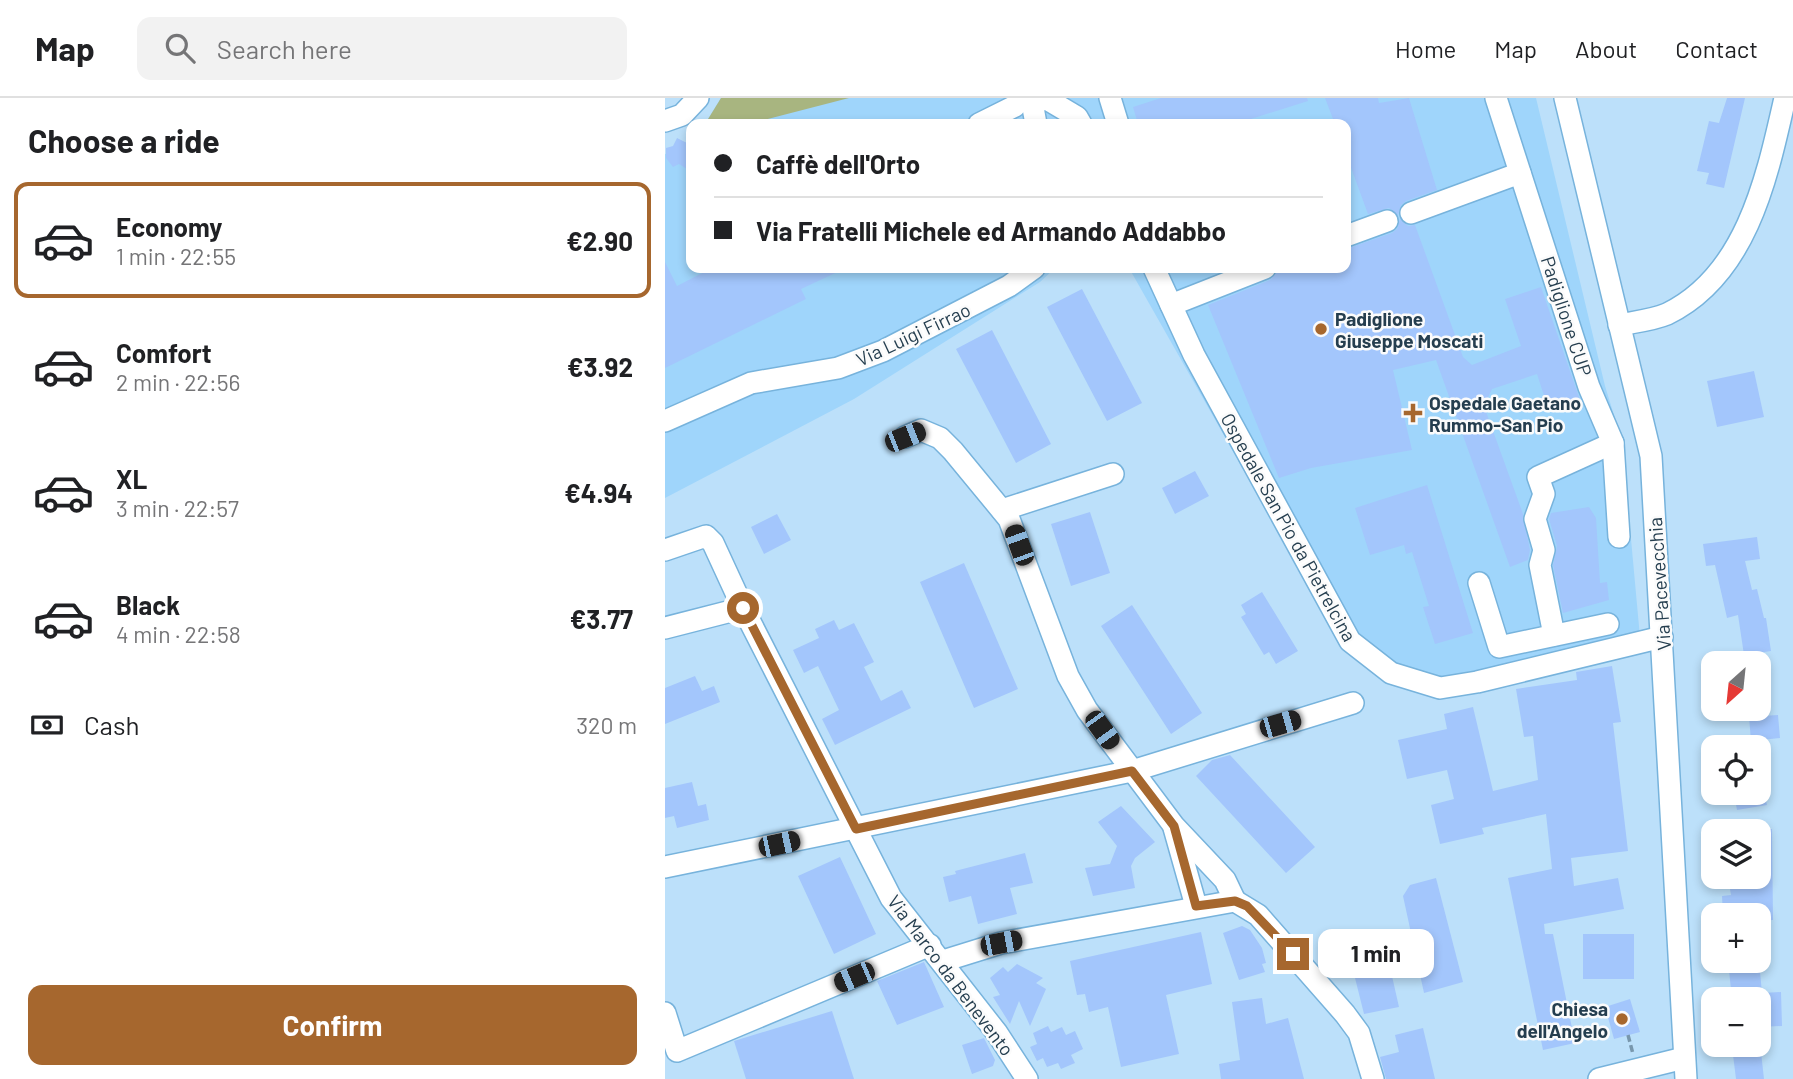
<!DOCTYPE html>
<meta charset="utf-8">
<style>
:root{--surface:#fff;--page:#f2f2f2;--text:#202124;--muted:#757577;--line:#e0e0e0;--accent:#a6672e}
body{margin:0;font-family:Barlow,sans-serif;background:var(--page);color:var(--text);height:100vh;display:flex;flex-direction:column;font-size:26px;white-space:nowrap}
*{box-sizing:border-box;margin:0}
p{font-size:23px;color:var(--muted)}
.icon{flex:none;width:38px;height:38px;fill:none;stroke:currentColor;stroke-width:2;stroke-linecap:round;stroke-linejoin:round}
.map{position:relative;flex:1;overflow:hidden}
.drawer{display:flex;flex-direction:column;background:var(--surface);width:665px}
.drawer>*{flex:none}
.guide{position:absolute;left:21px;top:21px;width:665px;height:154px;border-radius:14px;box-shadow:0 4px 10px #0003;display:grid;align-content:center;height:154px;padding:0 28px;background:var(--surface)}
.needle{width:46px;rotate:207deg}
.fabs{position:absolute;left:1036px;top:553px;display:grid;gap:14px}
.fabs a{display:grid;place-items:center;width:70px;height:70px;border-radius:14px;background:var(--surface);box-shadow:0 4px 10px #0003;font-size:35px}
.end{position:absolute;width:32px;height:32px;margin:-16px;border:9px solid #a6672e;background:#fff;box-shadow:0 0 0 4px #fff}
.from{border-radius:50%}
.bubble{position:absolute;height:49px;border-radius:14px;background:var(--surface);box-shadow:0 4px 10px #0003;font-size:23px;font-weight:700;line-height:49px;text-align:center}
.car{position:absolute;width:21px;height:42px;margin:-21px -10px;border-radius:9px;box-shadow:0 0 5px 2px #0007;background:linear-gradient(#222 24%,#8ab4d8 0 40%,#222 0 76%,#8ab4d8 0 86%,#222 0)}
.guide b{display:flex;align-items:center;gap:24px;height:66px;font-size:26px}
.guide b+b{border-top:2px solid var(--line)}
.guide i{width:18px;height:18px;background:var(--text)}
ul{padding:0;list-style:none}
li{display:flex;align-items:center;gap:21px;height:116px;margin:0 14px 10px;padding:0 14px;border:4px solid transparent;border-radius:14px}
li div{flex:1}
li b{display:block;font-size:26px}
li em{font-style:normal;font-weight:700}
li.active{border-color:var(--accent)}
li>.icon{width:63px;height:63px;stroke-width:1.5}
h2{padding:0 28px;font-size:32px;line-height:84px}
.pay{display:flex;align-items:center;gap:18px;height:77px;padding:0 28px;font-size:26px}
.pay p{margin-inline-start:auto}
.action{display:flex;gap:14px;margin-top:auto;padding:14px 28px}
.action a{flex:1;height:80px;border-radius:14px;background:var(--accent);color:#fff;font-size:28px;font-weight:700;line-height:80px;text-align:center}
header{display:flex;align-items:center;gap:42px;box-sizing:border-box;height:98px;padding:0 35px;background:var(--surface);border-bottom:2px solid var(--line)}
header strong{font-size:33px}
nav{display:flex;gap:38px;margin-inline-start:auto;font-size:24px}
.search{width:490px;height:63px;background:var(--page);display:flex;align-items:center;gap:18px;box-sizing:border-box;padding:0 24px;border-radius:14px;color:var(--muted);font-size:26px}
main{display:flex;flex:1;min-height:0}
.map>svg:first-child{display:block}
.built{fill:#9fd5fb}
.green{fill:#a8b580}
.building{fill:#a3c6fc}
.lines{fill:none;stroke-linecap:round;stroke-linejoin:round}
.minor-casing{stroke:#77b3dc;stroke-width:24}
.path{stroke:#7897ad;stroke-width:3.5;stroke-dasharray:7 3.5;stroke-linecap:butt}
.minor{stroke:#fff;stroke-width:21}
.route{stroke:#a6672e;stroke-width:9}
.poi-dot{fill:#a6672e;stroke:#fbfbfb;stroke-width:2.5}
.labels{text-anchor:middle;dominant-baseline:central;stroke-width:5;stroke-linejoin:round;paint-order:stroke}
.street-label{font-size:19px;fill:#253e4f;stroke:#fbfbfb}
.poi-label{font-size:19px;font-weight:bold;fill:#253e4f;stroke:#fbfbfb;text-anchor:start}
</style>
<header>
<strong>Map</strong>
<div class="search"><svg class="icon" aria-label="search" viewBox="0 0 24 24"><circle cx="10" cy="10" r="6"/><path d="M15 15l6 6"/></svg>Search here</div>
<nav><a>Home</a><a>Map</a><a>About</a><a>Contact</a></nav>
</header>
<main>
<section class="drawer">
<h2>Choose a ride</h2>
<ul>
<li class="active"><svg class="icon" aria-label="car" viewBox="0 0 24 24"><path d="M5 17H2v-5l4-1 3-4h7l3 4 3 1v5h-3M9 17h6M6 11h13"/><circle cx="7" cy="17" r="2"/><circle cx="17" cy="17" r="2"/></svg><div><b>Economy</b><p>1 min · 22:55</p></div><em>€2.90</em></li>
<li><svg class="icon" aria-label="car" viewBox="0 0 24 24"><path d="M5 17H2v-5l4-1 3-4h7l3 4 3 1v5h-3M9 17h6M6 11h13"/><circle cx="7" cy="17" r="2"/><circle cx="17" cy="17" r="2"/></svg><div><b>Comfort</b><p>2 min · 22:56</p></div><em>€3.92</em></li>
<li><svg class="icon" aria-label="car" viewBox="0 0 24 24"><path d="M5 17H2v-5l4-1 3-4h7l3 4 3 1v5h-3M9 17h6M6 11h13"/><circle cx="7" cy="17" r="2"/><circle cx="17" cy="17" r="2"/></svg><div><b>XL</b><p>3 min · 22:57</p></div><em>€4.94</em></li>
<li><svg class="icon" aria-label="car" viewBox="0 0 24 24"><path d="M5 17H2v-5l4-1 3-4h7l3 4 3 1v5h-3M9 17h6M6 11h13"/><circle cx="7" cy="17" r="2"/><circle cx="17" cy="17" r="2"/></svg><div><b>Black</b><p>4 min · 22:58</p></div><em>€3.77</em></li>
</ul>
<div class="pay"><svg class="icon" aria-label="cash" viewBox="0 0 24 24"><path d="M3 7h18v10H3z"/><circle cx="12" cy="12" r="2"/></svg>Cash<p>320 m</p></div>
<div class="action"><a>Confirm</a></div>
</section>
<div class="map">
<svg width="1128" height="981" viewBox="0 0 1128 981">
<rect width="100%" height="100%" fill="#bce0fa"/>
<g class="built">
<polygon points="56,0 871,0 940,288 957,343 976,550 777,598 670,533 464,170 681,170 681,26 40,26"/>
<polygon points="26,47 26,170 390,170 375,184 189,301 0,400 0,56 24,51"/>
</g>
<polygon class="green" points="56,0 184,0 84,26 40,26"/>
<g class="building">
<polygon points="496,0 642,0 643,3 570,26 473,26 468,9"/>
<polygon points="660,0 713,0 714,5 744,0 772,92 741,103 736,107 733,117 724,110 703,116 681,56 681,26 670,26"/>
<polygon points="1062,0 1080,0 1059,90 1041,86 1044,75 1032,73 1044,23 1054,25"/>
<polygon points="12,40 26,47 26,63 22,71 14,66 8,69 1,60 1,50 8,48"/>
<polygon points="735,121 743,128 750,127 798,259 807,267 856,248 840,201 876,189 915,302 884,313 872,276 827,291 819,308 858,416 865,452 863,462 845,469 771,262 728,272 747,352 646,370 614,380 543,207 605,182 612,174 623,170 681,170 681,151 727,135 732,131"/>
<polygon points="0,164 12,188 47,170 181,170 136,191 141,201 0,270"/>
<polygon points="417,191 477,305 442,323 382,209"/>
<polygon points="327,232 386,346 351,365 291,251"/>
<polygon points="1089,273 1099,319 1052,329 1042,283"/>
<polygon points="530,373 544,398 510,416 497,390"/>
<polygon points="762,387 808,535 770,546 758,509 764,508 747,454 741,456 739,447 705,457 690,410"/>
<polygon points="924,409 931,420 935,485 942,484 944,502 898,515 888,467 892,448 884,421 886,415"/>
<polygon points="425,414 445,475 406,488 386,426"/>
<polygon points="112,416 126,442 99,456 86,429"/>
<polygon points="1092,439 1095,461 1080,463 1087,492 1092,491 1099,520 1101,520 1106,553 1079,557 1073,517 1062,520 1050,467 1041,468 1038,446"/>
<polygon points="299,465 353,591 309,610 255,484"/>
<polygon points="597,494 633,553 611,566 604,554 599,557 576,519 581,516 576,507"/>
<polygon points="467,507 537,615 506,636 436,528"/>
<polygon points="169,522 174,532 189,525 209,564 199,569 216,603 237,592 246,610 170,647 157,621 174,612 153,568 139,575 128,552 154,540 150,531"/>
<polygon points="947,568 956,624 948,625 963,753 906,760 909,788 953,780 959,811 879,826 880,836 888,836 910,945 878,952 843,780 887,771 881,716 817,730 819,736 775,746 766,707 789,701 782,672 742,681 733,642 782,631 779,616 808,609 828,693 873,682 868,638 859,639 851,591 912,582 911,574"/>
<polygon points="30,578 37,593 49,588 55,604 0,626 0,590"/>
<polygon points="1113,617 1115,640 1086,643 1084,619"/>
<polygon points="565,657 650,749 621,775 531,678 547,662"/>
<polygon points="27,684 33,708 41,706 44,722 12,730 9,718 0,720 0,690"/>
<polygon points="1099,695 1102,707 1072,712 1069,696"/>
<polygon points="456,708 490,744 470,760 466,768 470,790 428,798 420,770 445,766 452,748 433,724"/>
<polygon points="1107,731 1108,822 1094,823 1094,817 1058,817 1057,798 1066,797 1065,791 1094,790 1094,732"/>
<polygon points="360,755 368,785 345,790 352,816 313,826 306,798 284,804 278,779 291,776 290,773"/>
<polygon points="175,759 211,836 169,856 133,778"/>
<polygon points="771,780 798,884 759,895 738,798 745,787"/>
<polygon points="577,828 585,832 597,850 601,865 597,866 600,874 574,882 558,835"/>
<polygon points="536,834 547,886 501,897 514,956 456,969 443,909 424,914 420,896 412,897 405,863"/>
<rect x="918" y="836" width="51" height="45"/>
<polygon points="722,856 734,909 699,916 686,864"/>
<polygon points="1063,863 1094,863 1097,895 1116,894 1117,928 1094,929 1094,901 1067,901"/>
<polygon points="259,864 279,909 232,927 212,883"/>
<polygon points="352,866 378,880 371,885 381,891 365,928 354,903 345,926 328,899 335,897 325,880 338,869 343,874"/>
<polygon points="597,900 601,926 623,920 639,981 556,981 554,966 575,962 567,904"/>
<polygon points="965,901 975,934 949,941 940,909"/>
<polygon points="167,913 189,981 81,981 69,943"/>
<polygon points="383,928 386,934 397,929 401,937 410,933 418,951 406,957 410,965 396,971 393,965 382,969 378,960 372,963 365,949 372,946 368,935"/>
<polygon points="758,930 770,981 721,981 715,959 734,954 730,937"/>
<polygon points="319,940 330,962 328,968 307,976 297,947"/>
<polygon points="1096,954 1099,981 1071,981 1068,957"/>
</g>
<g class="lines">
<defs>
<g id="minor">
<polyline points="359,0 372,4 380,0 412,19 416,26"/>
<polyline points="445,0 453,26"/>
<polyline points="831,0 924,289 948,345 954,439"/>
<polyline points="900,0 986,358 1021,981"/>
<polyline points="367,4 371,26"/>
<polyline points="0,23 17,17 33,0"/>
<polyline points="314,26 350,8 355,0"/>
<polyline points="746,115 855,75"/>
<polyline points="681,138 722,123"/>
<polyline points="489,170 529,257 685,543 726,575 775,590 812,584 997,539"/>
<polyline points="506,207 600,170"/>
<path d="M 954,227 C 969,224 988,222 1002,216 C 1082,177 1102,79 1120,0"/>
<polyline points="0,323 86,285 173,270 218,253 344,188 369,170"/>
<polyline points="240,339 256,332 275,340 288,353 344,421 403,578 422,612 509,728 560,782 570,803"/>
<polyline points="337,412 448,376"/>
<polyline points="0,452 41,438 48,445 78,510 226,800 332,935 362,981"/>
<polyline points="814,485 834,549 943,526"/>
<polyline points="0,530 78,510"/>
<polyline points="889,537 875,467 879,452 870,421 879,396 873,379 948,345"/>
<polyline points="509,730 531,808"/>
<polyline points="0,769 467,673 688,605"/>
<polyline points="278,863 336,845 570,803 593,817 680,916 694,935 708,981"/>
<polyline points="0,915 12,953 265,847"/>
<polyline points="934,981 1019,960"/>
</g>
</defs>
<use href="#minor" class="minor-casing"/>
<polyline class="path" points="963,937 968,956"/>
<use href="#minor" class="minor"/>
</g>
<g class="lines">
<polyline class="route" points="78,510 191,731 467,673 509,728 531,808 570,803 582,808 628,856"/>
</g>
<g class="poi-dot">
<circle cx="656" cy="231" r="7"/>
<path d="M744.5 304.5h7v7h7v7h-7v7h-7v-7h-7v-7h7z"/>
<circle cx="957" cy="921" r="7"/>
</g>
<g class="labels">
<g class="street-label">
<text transform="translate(902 218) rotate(72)">Padiglione CUP</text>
<text transform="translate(248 236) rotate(-25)">Via Luigi Firrao</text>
<text transform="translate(624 429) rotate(61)">Ospedale San Pio da Pietrelcina</text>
<text transform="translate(994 486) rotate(-94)">Via Pacevecchia</text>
<text transform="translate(286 877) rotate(53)">Via Marco da Benevento</text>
</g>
<g class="poi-label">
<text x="670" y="220">Padiglione<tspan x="670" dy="22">Giuseppe Moscati</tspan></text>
<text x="764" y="304">Ospedale Gaetano<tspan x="764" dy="22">Rummo-San Pio</tspan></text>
<text x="943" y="910" text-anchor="end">Chiesa<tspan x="943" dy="22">dell'Angelo</tspan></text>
</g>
</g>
</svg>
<div class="fabs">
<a><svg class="needle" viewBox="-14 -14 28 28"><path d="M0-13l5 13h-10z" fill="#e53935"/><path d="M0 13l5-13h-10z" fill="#757577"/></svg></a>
<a><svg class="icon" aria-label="locate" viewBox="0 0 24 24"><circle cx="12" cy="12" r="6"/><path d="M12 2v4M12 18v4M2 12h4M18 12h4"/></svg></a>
<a><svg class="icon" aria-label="layers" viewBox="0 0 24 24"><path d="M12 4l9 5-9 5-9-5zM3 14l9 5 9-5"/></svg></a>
<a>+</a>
<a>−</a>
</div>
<i class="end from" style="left:78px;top:510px"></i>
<i class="end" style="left:628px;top:856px"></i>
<div class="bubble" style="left:653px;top:831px;width:116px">1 min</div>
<i class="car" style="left:240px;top:339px;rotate:68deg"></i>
<i class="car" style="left:354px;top:447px;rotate:340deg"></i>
<i class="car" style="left:615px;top:626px;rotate:74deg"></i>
<i class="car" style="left:437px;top:632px;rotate:144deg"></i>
<i class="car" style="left:114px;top:746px;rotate:78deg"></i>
<i class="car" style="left:336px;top:845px;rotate:79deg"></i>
<i class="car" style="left:189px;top:879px;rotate:247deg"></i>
<div class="guide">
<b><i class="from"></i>Caffè dell'Orto</b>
<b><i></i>Via Fratelli Michele ed Armando Addabbo</b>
</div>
</div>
</main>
